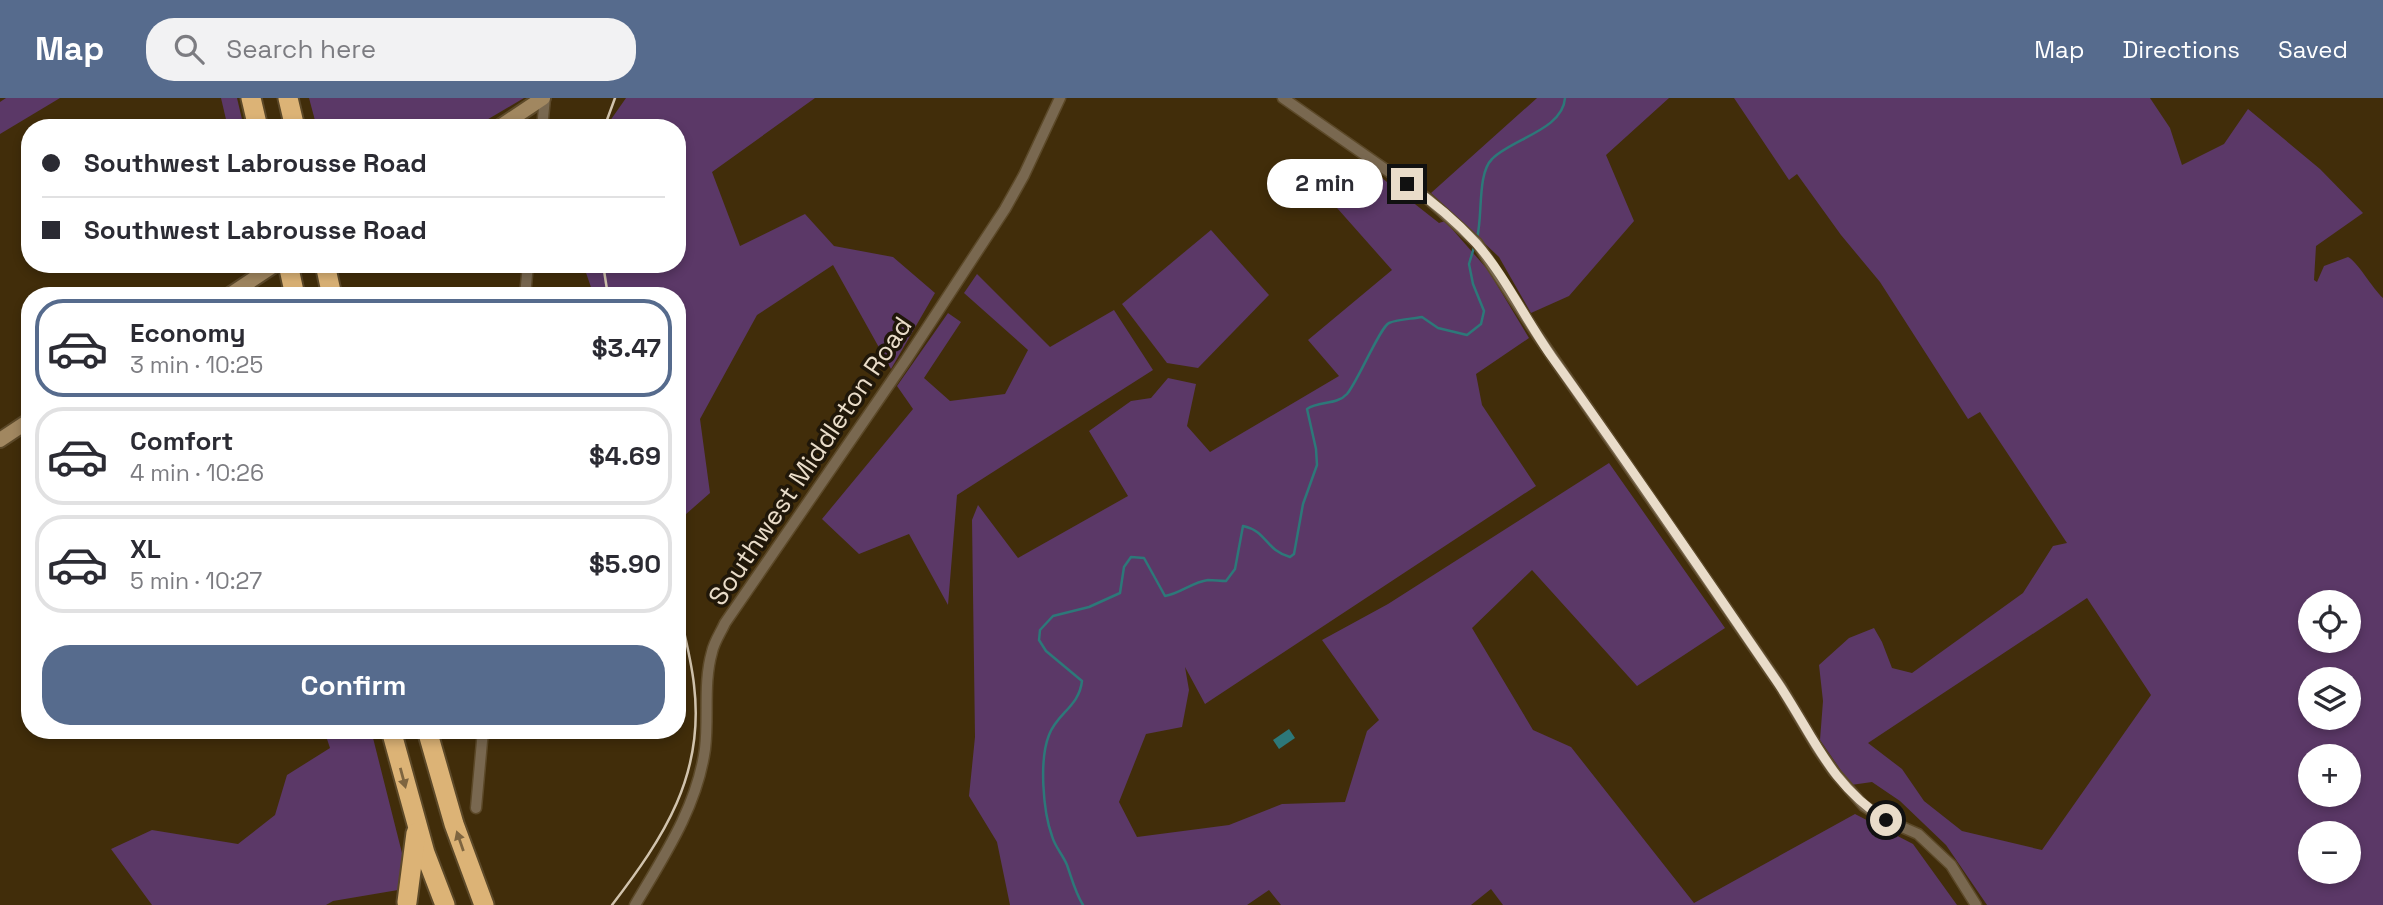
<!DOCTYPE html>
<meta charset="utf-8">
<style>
:root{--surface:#fff;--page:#f2f2f3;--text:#2b2b33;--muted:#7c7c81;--line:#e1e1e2;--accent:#566b8d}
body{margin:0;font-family:"Space Grotesk",sans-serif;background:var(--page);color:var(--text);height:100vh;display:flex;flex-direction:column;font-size:26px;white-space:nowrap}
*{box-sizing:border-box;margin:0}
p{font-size:23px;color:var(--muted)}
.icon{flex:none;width:38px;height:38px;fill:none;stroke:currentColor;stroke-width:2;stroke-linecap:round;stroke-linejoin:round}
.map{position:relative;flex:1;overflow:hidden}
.side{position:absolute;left:21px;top:189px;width:665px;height:452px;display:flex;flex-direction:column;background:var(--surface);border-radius:28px;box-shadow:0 4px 10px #0003}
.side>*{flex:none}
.top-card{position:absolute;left:21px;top:21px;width:665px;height:154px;border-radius:28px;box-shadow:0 4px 10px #0003;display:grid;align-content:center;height:154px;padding:0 21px;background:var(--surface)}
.tools{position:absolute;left:2298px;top:492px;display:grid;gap:14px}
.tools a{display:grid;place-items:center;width:63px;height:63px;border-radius:50%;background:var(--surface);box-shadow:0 4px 10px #0003;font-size:35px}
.end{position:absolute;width:32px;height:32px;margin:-16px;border:9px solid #e9dcc9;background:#111;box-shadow:0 0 0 4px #111}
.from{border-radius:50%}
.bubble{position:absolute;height:49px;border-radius:24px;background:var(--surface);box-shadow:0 4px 10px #0003;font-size:23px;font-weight:700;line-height:49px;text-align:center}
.top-card b{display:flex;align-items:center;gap:24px;height:66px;font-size:26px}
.top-card b+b{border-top:2px solid var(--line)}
.top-card i{width:18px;height:18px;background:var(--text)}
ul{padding:12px 0 0;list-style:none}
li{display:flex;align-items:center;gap:21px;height:98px;margin:0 14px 10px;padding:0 7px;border:4px solid var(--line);border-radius:28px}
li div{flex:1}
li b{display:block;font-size:26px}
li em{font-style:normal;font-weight:700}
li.active{border-color:var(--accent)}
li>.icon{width:63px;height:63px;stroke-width:1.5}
.button{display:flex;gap:14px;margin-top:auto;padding:14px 21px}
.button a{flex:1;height:80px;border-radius:28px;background:var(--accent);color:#fff;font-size:28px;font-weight:700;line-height:80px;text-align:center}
header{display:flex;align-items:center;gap:42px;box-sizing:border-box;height:98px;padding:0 35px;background:var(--accent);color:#fff}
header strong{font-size:33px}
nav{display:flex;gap:38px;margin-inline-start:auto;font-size:24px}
.search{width:490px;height:63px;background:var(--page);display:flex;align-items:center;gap:18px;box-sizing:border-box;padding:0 24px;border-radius:28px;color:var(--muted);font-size:26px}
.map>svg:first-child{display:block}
.green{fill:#5b3867;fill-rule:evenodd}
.water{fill:#2d7879}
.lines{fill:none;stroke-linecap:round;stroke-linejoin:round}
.stream{stroke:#2d7879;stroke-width:2.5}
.street-casing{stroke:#5c4929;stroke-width:13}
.secondary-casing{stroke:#5c4929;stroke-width:18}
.highway-casing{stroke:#5c4929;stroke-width:23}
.street{stroke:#796850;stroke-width:10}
.secondary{stroke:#a18760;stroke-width:14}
.highway{stroke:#dcb376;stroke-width:19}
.rail{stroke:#d1c3ad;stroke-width:2.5}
.oneway{fill:#7e6540}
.route{stroke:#e9dcc9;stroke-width:9}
.labels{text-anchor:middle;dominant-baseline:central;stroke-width:7;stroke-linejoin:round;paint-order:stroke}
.street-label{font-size:26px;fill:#e9dcc9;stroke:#201709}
</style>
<header>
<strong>Map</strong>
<div class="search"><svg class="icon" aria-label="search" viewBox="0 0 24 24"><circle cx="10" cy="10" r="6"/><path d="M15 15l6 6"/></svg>Search here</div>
<nav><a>Map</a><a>Directions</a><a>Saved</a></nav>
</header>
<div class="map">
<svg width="2383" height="807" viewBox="0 0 2383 807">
<rect width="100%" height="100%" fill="#412d0a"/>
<g class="green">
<polygon points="6,0 60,0 0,36 0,4"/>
<polygon points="221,0 237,0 244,30 228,30"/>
<polygon points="309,0 524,0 473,30 317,30"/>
<polygon points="626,0 815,0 712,74 740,148 805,116 834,148 893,159 935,195 891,271 833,167 757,217 700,321 710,395 677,424 677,198 594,198 583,166 677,166 677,30 605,30"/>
<polygon points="1537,0 1669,0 1606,57 1634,123 1569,198 1531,215 1499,159 1431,95"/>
<path d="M 1734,0 L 2150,0 L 2170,30 L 2182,67 L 2224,46 L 2248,11 L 2320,71 L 2363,115 L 2316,148 L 2314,182 L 2317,184 L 2324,168 L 2348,159 C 2357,163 2372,190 2383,200 L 2383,807 L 1987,807 L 1946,747 L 1900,703 L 1872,684 L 1851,687 L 1820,642 L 1823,603 L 1819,567 L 1849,540 L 1874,530 L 1882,544 L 1892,570 L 1912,575 L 2023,495 L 2053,448 L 2067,445 L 1980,314 L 1968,321 L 1880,184 L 1841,137 L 1797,76 L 1789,82 ZM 2087,500 L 2151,597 L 2042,752 L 1962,733 L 1924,703 L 1902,671 L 1868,645 ZM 2310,504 L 2348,504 L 2348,542 L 2310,542 ZM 2310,581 L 2348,581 L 2348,620 L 2310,620 ZM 2310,658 L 2348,658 L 2348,696 L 2310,696 ZM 2310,735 L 2348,735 L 2348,774 L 2310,774 Z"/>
<polygon points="1359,62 1439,125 1445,123 1488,172 1529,240 1476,276 1482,307 1536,388 1205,606 1185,569 1189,592 1182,629 1146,636 1119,704 1137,739 1229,727 1282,706 1345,704 1367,633 1379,622 1322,542 1388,506 1609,365 1725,530 1637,588 1532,472 1472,530 1533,632 1571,649 1694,805 1855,716 1913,746 1957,807 1503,807 1491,791 1471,807 1281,807 1269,792 1247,807 1010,807 997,744 969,698 975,639 972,422 978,407 1018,460 1128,398 1089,333 1131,303 1151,300 1168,280 1196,286 1187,328 1210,354 1339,278 1308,242 1392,172 1322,93"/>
<polygon points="1211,132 1269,197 1198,270 1167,265 1122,206"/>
<polygon points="977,176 1050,249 1114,212 1153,272 957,397 948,507 909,436 859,456 822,421 913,311 897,288 948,215 961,224 924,280 950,303 1005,296 1028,252 964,195"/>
<polygon points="324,632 371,632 404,763 404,791 333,803 326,807 152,807 111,751 152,732 238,746 275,717 287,677 330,650"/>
</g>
<polygon class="water" points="1289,631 1295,640 1279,651 1273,642"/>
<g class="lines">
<g class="stream">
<path d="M 1477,140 C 1483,117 1477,76 1492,61 C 1511,41 1563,32 1565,0"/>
<path d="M 1083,807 C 1075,794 1072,781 1067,767 C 1063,757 1055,749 1052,738 C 1043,713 1039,662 1049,637 C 1057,615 1079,609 1082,583 L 1046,553 L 1039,542 L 1040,532 L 1053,518 L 1089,509 L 1120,495 L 1124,469 L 1131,459 L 1144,460 L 1165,498 C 1180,496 1192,484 1208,482 C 1214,482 1220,483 1226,483 L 1235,471 L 1243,428 C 1267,433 1265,452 1290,459 L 1294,456 L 1303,406 L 1317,367 L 1316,351 L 1307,311 C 1319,303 1337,307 1347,296 C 1358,283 1380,229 1389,225 C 1398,221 1412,221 1422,219 L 1438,230 L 1467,237 L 1481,226 L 1484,213 L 1473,186 L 1469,166 L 1475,146"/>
</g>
<defs>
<g id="street">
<polyline points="1283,0 1428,101 1477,145 1538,238 1781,589 1818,651 1834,674 1864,708 1886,722 1918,736 1951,767 1976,807"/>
<polyline points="542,30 545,0"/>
<polyline points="525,198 528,166"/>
<polyline points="476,710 483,632"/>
<path d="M 635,807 C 664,758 697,709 705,651 C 709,619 703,585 712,554 C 714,544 721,534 725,525 L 906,262 L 1005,111 L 1024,77 L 1060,0"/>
</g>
<g id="secondary">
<polyline points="498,30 543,0"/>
<polyline points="228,198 276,166"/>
<polyline points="0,342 30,322"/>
</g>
<g id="highway">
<polyline points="251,0 258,30"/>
<polyline points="288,0 295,30"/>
<polyline points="288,166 295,198"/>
<polyline points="325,166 332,198"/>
<polyline points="391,632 425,755 445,807"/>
<polyline points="427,632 454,726 484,807"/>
<polyline points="407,804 416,735"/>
</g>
</defs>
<use href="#street" class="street-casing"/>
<use href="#secondary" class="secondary-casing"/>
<use href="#highway" class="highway-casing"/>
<use href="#street" class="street"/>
<use href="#secondary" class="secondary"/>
<use href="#highway" class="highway"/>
<g class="rail">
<polyline points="604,30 615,0"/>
<polyline points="603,166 608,198"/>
<path d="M 612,807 C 664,739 705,677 694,587 C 691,559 683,531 677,503"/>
</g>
</g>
<defs><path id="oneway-solid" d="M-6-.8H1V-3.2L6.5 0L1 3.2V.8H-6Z" transform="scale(1.75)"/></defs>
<g class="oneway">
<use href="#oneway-solid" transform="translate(403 680) rotate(75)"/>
<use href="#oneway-solid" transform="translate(460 743) rotate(-109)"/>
</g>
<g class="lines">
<path class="route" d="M 1407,86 C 1432,103 1456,123 1476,145 C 1504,176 1527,224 1552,259 C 1629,366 1702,474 1776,582 C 1813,636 1828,685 1886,722"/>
</g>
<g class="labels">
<g class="street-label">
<text transform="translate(810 363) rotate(-56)">Southwest Middleton Road</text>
</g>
</g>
</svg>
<div class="tools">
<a><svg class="icon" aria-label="locate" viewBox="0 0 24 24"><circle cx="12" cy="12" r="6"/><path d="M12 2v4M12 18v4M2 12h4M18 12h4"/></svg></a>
<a><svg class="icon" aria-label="layers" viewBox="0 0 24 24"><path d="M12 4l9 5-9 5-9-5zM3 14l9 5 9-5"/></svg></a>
<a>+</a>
<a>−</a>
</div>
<i class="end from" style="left:1886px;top:722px"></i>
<i class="end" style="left:1407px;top:86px"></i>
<div class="bubble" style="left:1267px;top:61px;width:116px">2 min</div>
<div class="top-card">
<b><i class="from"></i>Southwest Labrousse Road</b>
<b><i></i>Southwest Labrousse Road</b>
</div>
<section class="side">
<ul>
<li class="active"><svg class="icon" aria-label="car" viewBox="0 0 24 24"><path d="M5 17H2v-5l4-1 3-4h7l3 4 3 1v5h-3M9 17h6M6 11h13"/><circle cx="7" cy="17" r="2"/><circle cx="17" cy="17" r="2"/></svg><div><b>Economy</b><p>3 min · 10:25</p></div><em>$3.47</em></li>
<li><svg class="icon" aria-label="car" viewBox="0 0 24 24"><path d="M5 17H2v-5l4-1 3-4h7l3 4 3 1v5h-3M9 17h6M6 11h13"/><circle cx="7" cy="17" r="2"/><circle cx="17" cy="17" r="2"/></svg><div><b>Comfort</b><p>4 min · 10:26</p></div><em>$4.69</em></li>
<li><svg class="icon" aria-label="car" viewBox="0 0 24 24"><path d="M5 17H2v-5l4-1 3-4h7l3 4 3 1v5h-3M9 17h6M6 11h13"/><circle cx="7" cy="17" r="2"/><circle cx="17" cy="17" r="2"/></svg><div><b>XL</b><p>5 min · 10:27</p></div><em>$5.90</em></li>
</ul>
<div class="button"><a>Confirm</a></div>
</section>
</div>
